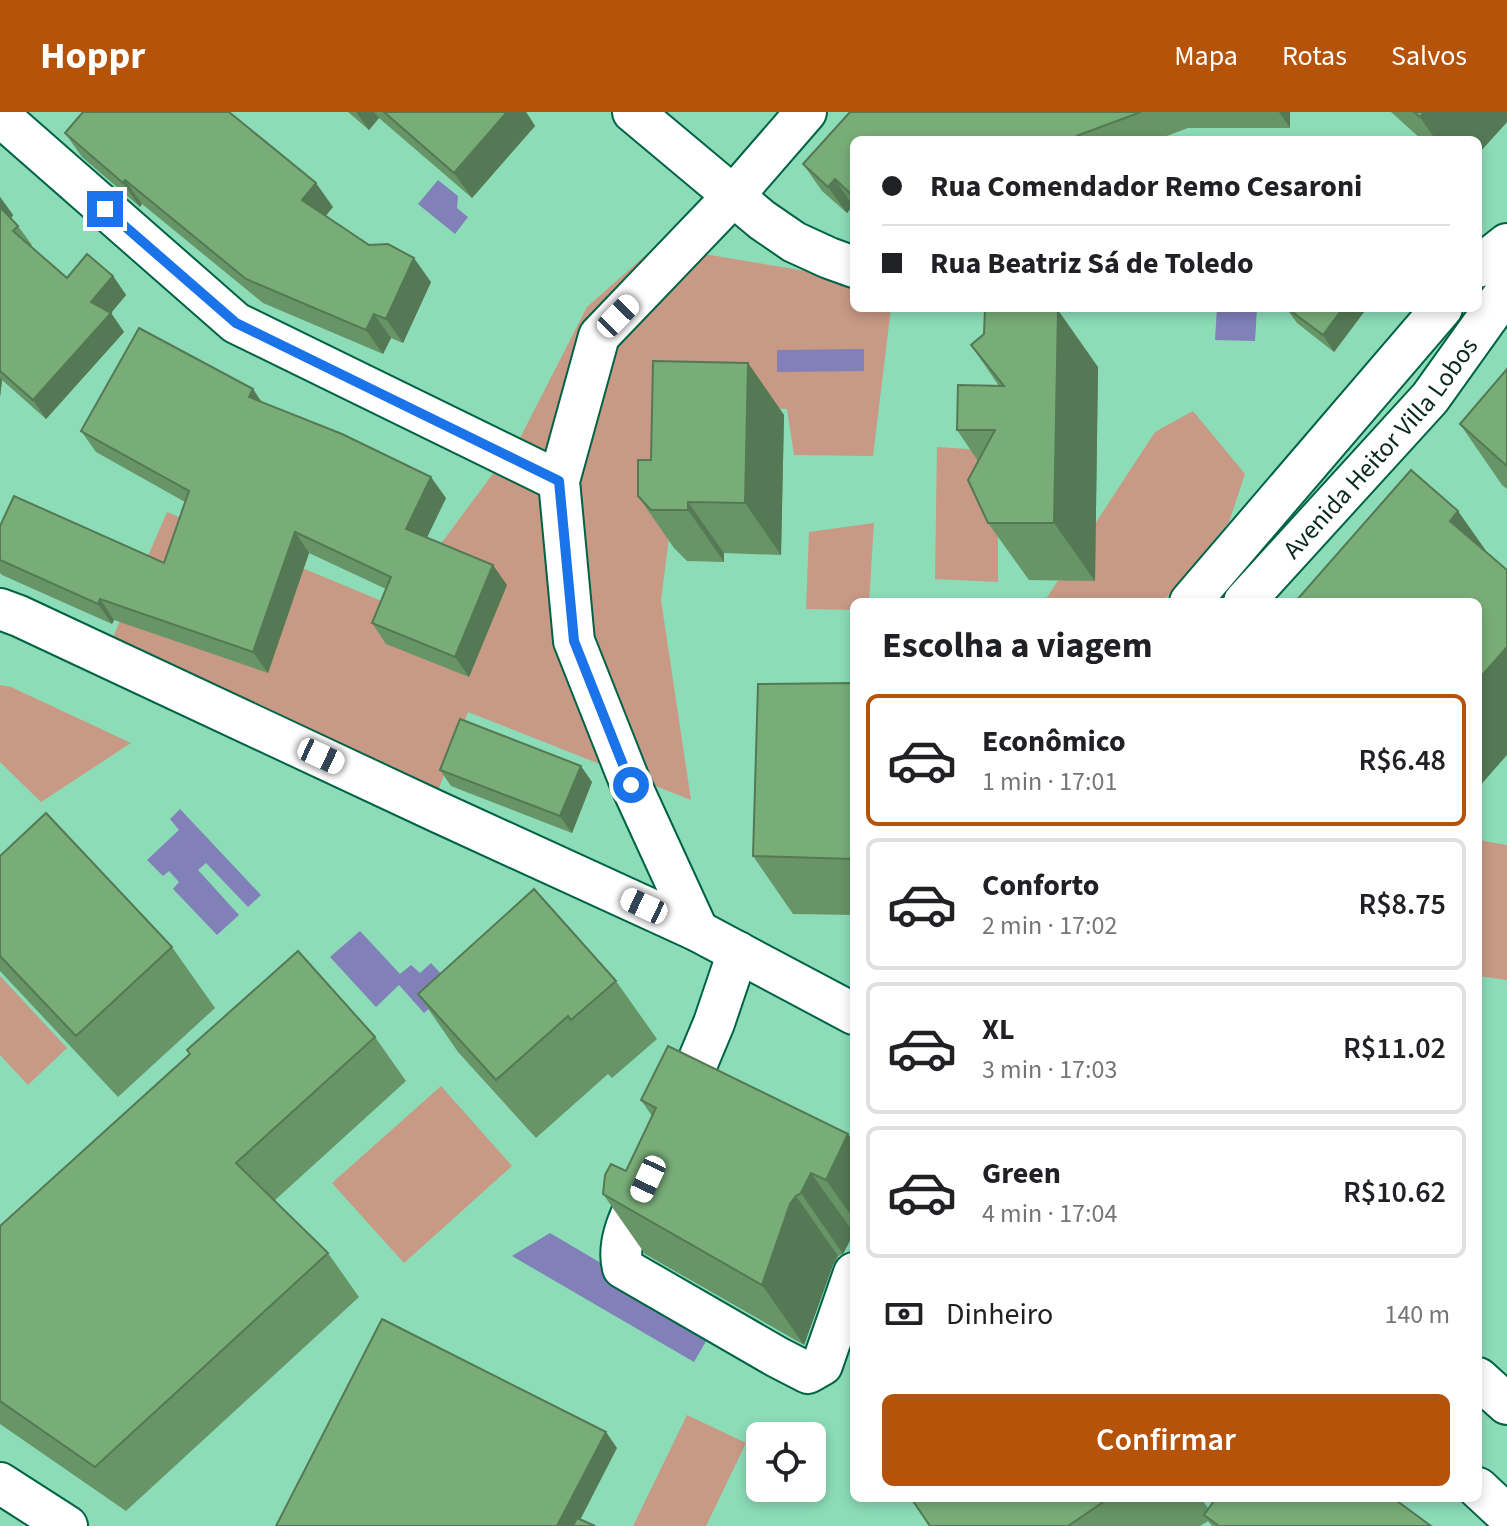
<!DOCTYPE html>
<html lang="pt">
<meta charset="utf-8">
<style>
:root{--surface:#fff;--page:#f2f2f2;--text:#202124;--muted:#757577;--line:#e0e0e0;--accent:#b45309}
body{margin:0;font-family:"Source Sans 3",sans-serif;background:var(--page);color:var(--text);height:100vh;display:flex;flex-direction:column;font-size:30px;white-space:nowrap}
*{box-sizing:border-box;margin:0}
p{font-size:26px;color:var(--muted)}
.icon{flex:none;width:44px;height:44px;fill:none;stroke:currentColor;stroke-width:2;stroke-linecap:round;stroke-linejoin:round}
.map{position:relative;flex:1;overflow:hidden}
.sheet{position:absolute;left:850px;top:486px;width:632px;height:904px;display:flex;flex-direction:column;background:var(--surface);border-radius:12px;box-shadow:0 4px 12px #0003}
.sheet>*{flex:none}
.hud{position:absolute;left:850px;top:24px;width:632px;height:176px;border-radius:12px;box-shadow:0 4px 12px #0003;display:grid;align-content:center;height:176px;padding:0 32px;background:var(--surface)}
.fabs{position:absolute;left:746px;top:1310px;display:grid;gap:16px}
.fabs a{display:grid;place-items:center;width:80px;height:80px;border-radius:12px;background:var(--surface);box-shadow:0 4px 12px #0003;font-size:40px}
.end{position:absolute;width:36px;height:36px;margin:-18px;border:10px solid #1a73e8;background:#fff;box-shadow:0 0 0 4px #fff}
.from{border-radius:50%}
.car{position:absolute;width:24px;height:48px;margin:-24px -12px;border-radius:10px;box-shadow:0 0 6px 2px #0007;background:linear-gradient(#fff 24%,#345 0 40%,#fff 0 76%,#345 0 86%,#fff 0)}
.hud b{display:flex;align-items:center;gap:28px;height:76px;font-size:30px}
.hud b+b{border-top:2px solid var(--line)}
.hud i{width:20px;height:20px;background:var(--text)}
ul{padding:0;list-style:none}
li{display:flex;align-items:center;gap:24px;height:132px;margin:0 16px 12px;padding:0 16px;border:4px solid var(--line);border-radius:12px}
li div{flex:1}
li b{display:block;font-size:30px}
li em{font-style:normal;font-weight:600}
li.current{border-color:var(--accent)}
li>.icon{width:72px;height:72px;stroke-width:1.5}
h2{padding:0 32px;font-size:36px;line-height:96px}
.pay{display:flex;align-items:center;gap:20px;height:88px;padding:0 32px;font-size:30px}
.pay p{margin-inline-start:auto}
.cta{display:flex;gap:16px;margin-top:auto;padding:16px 32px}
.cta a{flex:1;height:92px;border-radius:12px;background:var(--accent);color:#fff;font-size:32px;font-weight:600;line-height:92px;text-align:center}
header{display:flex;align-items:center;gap:48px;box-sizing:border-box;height:112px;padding:0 40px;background:var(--accent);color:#fff}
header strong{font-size:38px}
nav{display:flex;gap:44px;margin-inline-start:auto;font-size:28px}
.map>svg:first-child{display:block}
.green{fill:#c89985}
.water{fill:#8180b9}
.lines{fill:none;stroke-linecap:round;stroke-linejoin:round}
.minor-casing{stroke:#006345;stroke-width:44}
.minor{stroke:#fff;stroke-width:40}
.wall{fill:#679567}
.shaded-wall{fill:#547954}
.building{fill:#78ad78;stroke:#547954;stroke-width:2}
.route{stroke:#1a73e8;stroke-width:10}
.labels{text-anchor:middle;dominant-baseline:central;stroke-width:6;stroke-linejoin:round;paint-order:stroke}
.street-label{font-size:26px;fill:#072a1d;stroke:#99eac5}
</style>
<header>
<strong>Hoppr</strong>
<nav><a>Mapa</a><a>Rotas</a><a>Salvos</a></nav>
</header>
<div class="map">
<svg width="1507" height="1414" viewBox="0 0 1507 1414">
<rect width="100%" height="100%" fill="#8cdcb8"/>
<g class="green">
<polygon points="656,134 854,167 854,196 891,196 873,344 794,343 787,297 686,292 661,488 691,688 468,600 433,692 113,525 167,400 401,497 443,429 521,324 587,195"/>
<polygon points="1193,299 1245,362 1229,410 1163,490 1044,490 1155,320"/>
<polygon points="937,335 998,339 998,470 935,467"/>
<polygon points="874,411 869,490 854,490 854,498 806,497 809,420"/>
<polygon points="0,573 11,575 131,631 41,690 0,650"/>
<polygon points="1478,728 1507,733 1507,868 1478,864"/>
<polygon points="0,864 67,936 28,973 0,943"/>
<polygon points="441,974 512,1054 404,1151 332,1071"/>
<polygon points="687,1303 746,1331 706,1414 633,1414"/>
</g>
<g class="water">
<polygon points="438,68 458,84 457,96 468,105 455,122 418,92"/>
<polygon points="1217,196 1257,196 1255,229 1215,228"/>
<polygon points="864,237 864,259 777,260 777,238"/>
<polygon points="180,697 261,783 248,795 206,751 198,758 239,803 217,823 173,777 179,770 169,759 163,764 147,748 179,718 170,707"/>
<polygon points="360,819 400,862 411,853 420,861 431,851 453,875 424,901 399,873 376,895 330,845"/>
<polygon points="550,1121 713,1217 694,1250 512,1144"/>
</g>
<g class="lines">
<defs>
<g id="minor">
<polyline points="633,0 762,108 794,130 829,146 854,155"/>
<polyline points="0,4 236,211 559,369"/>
<polyline points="1478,155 1507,132"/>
<polyline points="1190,490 1442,196"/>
<path id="s1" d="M 1244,490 L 1430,286 L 1505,181 L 1507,173"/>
<polyline points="0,497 19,504 438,700 698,819 854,902"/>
<polyline points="698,819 631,673 574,529 559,369 599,224 734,83 806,0"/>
<polyline points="678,997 714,911 738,840"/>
<path d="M 648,1067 C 636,1093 615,1127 623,1156 L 777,1245 L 808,1261 L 822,1253 L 854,1161"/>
<polyline points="1478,1266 1507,1292"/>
<polyline points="0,1371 67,1414"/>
<polyline points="1478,1376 1507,1403"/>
</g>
</defs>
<use href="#minor" class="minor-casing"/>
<use href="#minor" class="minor"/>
</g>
<g class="wall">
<polygon points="348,0 526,0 535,14 472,86 379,6 369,18"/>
<polygon points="850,0 1290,0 1290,16 1188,16 1156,28 854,28 854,94 853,94 847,101 822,79 803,52"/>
<polygon points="1391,0 1507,0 1507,10 1478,42 1478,28 1422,28"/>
<polygon points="65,21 333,95 325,104 369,133 431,170 403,231 391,226 383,242 263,191 142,92 140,95 82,45"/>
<polygon points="0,85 13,103 11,106 18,114 32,133 30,134 67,166 113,164 126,183 111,201 124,220 46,307 2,268 0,285"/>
<polygon points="1286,196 1367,196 1334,240 1297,211"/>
<polygon points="971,233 1098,255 1095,469 1029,468 988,411 978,349 957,318 999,274"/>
<polygon points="748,251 784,303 781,443 724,441 724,450 687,449 674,436 638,384 651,348"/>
<polygon points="1507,257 1507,377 1502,373 1460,312"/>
<polygon points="253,277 261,290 446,386 427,425 507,473 469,565 386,532 372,511 386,477 309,441 268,561 114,508 112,512 2,463 0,461 0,414 164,451 185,390 96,340 81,319"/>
<polygon points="854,571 854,803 793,802 753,744"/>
<polygon points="440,658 592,670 572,721 451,674"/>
<polygon points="0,744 172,835 215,896 118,985 0,859"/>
<polygon points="616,869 657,927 612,966 608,962 536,1026 458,940 418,882"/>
<polygon points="375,925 406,969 274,1089 328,1141 359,1185 126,1399 0,1312 0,1114"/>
<polygon points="641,988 854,1030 854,1121 843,1142 838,1144 833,1153 804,1233 645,1142 603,1082 626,1059 652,1004"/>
<polygon points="911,1386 1201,1386 1208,1396 1431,1414 1212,1414 1208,1409 1200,1414 930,1414"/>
</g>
<g class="shaded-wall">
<polygon points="356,0 374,0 379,6 369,18"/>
<polygon points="507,0 526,0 535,14 472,86 454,61"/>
<polygon points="1279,0 1290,0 1290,16"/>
<polygon points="1424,0 1507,0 1507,10 1478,42 1478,28 1436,28 1420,5"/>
<polygon points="835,67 853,94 847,101 828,75"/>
<polygon points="125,68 142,92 140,95 123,71"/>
<polygon points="316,71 333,95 319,112 302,88"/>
<polygon points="0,85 13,103 9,110 0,97"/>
<polygon points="414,146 431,170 403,231 386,207"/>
<polygon points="113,164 126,183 111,201 124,220 46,307 33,288 91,190"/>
<polygon points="1343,196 1367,196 1334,240 1323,223"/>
<polygon points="1058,198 1098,255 1095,469 1054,411"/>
<polygon points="374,202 391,226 383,242 366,218"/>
<polygon points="748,251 784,303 781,443 745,391"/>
<polygon points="0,265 2,268 0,285"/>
<polygon points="253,277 267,298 249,285"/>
<polygon points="431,365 446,386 421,438 406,417"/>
<polygon points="688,390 724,441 724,450 688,398"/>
<polygon points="1458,399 1501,460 1450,409"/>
<polygon points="295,420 309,441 268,561 253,540"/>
<polygon points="493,453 507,473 469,565 455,545"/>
<polygon points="100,487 114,508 112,512 98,492"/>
<polygon points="1507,535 1507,643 1478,676 1478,568"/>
<polygon points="581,654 592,670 572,721 560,704"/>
<polygon points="848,1022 854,1030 854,1108 826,1068"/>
<polygon points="811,1061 854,1121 843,1142 801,1081"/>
<polygon points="796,1084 838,1144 833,1153 804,1233 762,1173 790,1092"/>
<polygon points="606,1320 617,1336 577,1414 557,1414"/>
</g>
<g class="building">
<polygon points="83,0 229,0 316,71 302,88 369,133 388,132 414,146 386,207 374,202 366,218 246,167 125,68 123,71 65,21"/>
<polygon points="384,0 507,0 454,61"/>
<polygon points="850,0 1141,0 1079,23 1070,28 854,28 854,85 835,67 828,75 803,52"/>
<polygon points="1414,0 1424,0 1420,5"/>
<polygon points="0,95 18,114 13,119 67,166 87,142 113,164 91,190 111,201 33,288 0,259"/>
<polygon points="985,196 1058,198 1054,411 988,411 968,368 995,318 957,318 958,273 1004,274 971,233 984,222"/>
<polygon points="1287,196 1343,196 1323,223"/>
<polygon points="139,216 253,277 249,285 342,322 431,365 406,417 493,453 455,545 372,511 391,465 295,420 253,540 100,487 98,492 0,448 0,414 14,384 164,451 189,379 81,319"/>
<polygon points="653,249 748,251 745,391 688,390 688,398 651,398 638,384 638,348 651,348"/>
<polygon points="1507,257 1507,354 1460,312"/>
<polygon points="1411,358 1458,399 1450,409 1507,458 1507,535 1478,568 1478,490 1295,490"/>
<polygon points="854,571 854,747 753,744 758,572"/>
<polygon points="460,607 581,654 560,704 440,658"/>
<polygon points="46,701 172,835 76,924 0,844 0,744"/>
<polygon points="534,777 616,869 571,908 568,904 496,968 418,882"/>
<polygon points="298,839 375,925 236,1051 328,1141 95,1355 0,1289 0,1114 190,942 187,938"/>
<polygon points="668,934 848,1022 826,1068 811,1061 801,1081 796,1084 790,1092 762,1173 603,1082 605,1063 611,1052 626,1059 656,996 641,988"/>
<polygon points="382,1207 606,1320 557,1414 276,1414"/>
<polygon points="911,1386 1109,1386 1068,1414 930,1414"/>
<polygon points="1216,1386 1393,1386 1431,1414 1219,1414 1204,1403"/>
<polygon points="577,1406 595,1414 573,1414"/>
</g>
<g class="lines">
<polyline class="route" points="105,97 236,211 559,369 574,529 631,673"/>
</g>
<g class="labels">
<g class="street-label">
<text stroke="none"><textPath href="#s1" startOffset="206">Avenida Heitor Villa Lobos</textPath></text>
</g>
</g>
</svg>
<div class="fabs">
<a><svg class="icon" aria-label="locate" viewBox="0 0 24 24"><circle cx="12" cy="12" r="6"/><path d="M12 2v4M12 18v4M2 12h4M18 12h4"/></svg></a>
</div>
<i class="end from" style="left:631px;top:673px"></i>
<i class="end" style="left:105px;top:97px"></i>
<i class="car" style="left:618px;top:204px;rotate:44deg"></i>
<i class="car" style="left:321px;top:644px;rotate:115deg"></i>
<i class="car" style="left:644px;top:794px;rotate:295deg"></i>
<i class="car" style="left:648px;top:1067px;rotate:205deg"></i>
<div class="hud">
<b><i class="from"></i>Rua Comendador Remo Cesaroni</b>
<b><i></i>Rua Beatriz Sá de Toledo</b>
</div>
<section class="sheet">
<h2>Escolha a viagem</h2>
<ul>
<li class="current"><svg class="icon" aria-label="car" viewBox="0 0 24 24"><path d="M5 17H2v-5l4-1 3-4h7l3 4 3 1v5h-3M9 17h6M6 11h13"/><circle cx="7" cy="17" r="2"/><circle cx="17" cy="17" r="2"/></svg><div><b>Econômico</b><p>1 min · 17:01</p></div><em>R$6.48</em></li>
<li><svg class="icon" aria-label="car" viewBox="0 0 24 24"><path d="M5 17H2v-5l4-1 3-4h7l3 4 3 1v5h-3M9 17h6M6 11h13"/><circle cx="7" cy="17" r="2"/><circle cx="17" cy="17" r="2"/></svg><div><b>Conforto</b><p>2 min · 17:02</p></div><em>R$8.75</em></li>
<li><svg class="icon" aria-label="car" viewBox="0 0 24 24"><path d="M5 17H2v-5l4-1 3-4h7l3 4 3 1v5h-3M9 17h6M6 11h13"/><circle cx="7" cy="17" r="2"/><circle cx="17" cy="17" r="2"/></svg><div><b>XL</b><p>3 min · 17:03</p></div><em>R$11.02</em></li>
<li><svg class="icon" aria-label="car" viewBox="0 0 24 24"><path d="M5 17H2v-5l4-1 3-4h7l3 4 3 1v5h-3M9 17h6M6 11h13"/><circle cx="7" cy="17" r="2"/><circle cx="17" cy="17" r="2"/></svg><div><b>Green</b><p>4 min · 17:04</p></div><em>R$10.62</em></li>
</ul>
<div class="pay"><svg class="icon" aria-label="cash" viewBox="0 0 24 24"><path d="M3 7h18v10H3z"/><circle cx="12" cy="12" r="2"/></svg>Dinheiro<p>140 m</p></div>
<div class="cta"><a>Confirmar</a></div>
</section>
</div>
